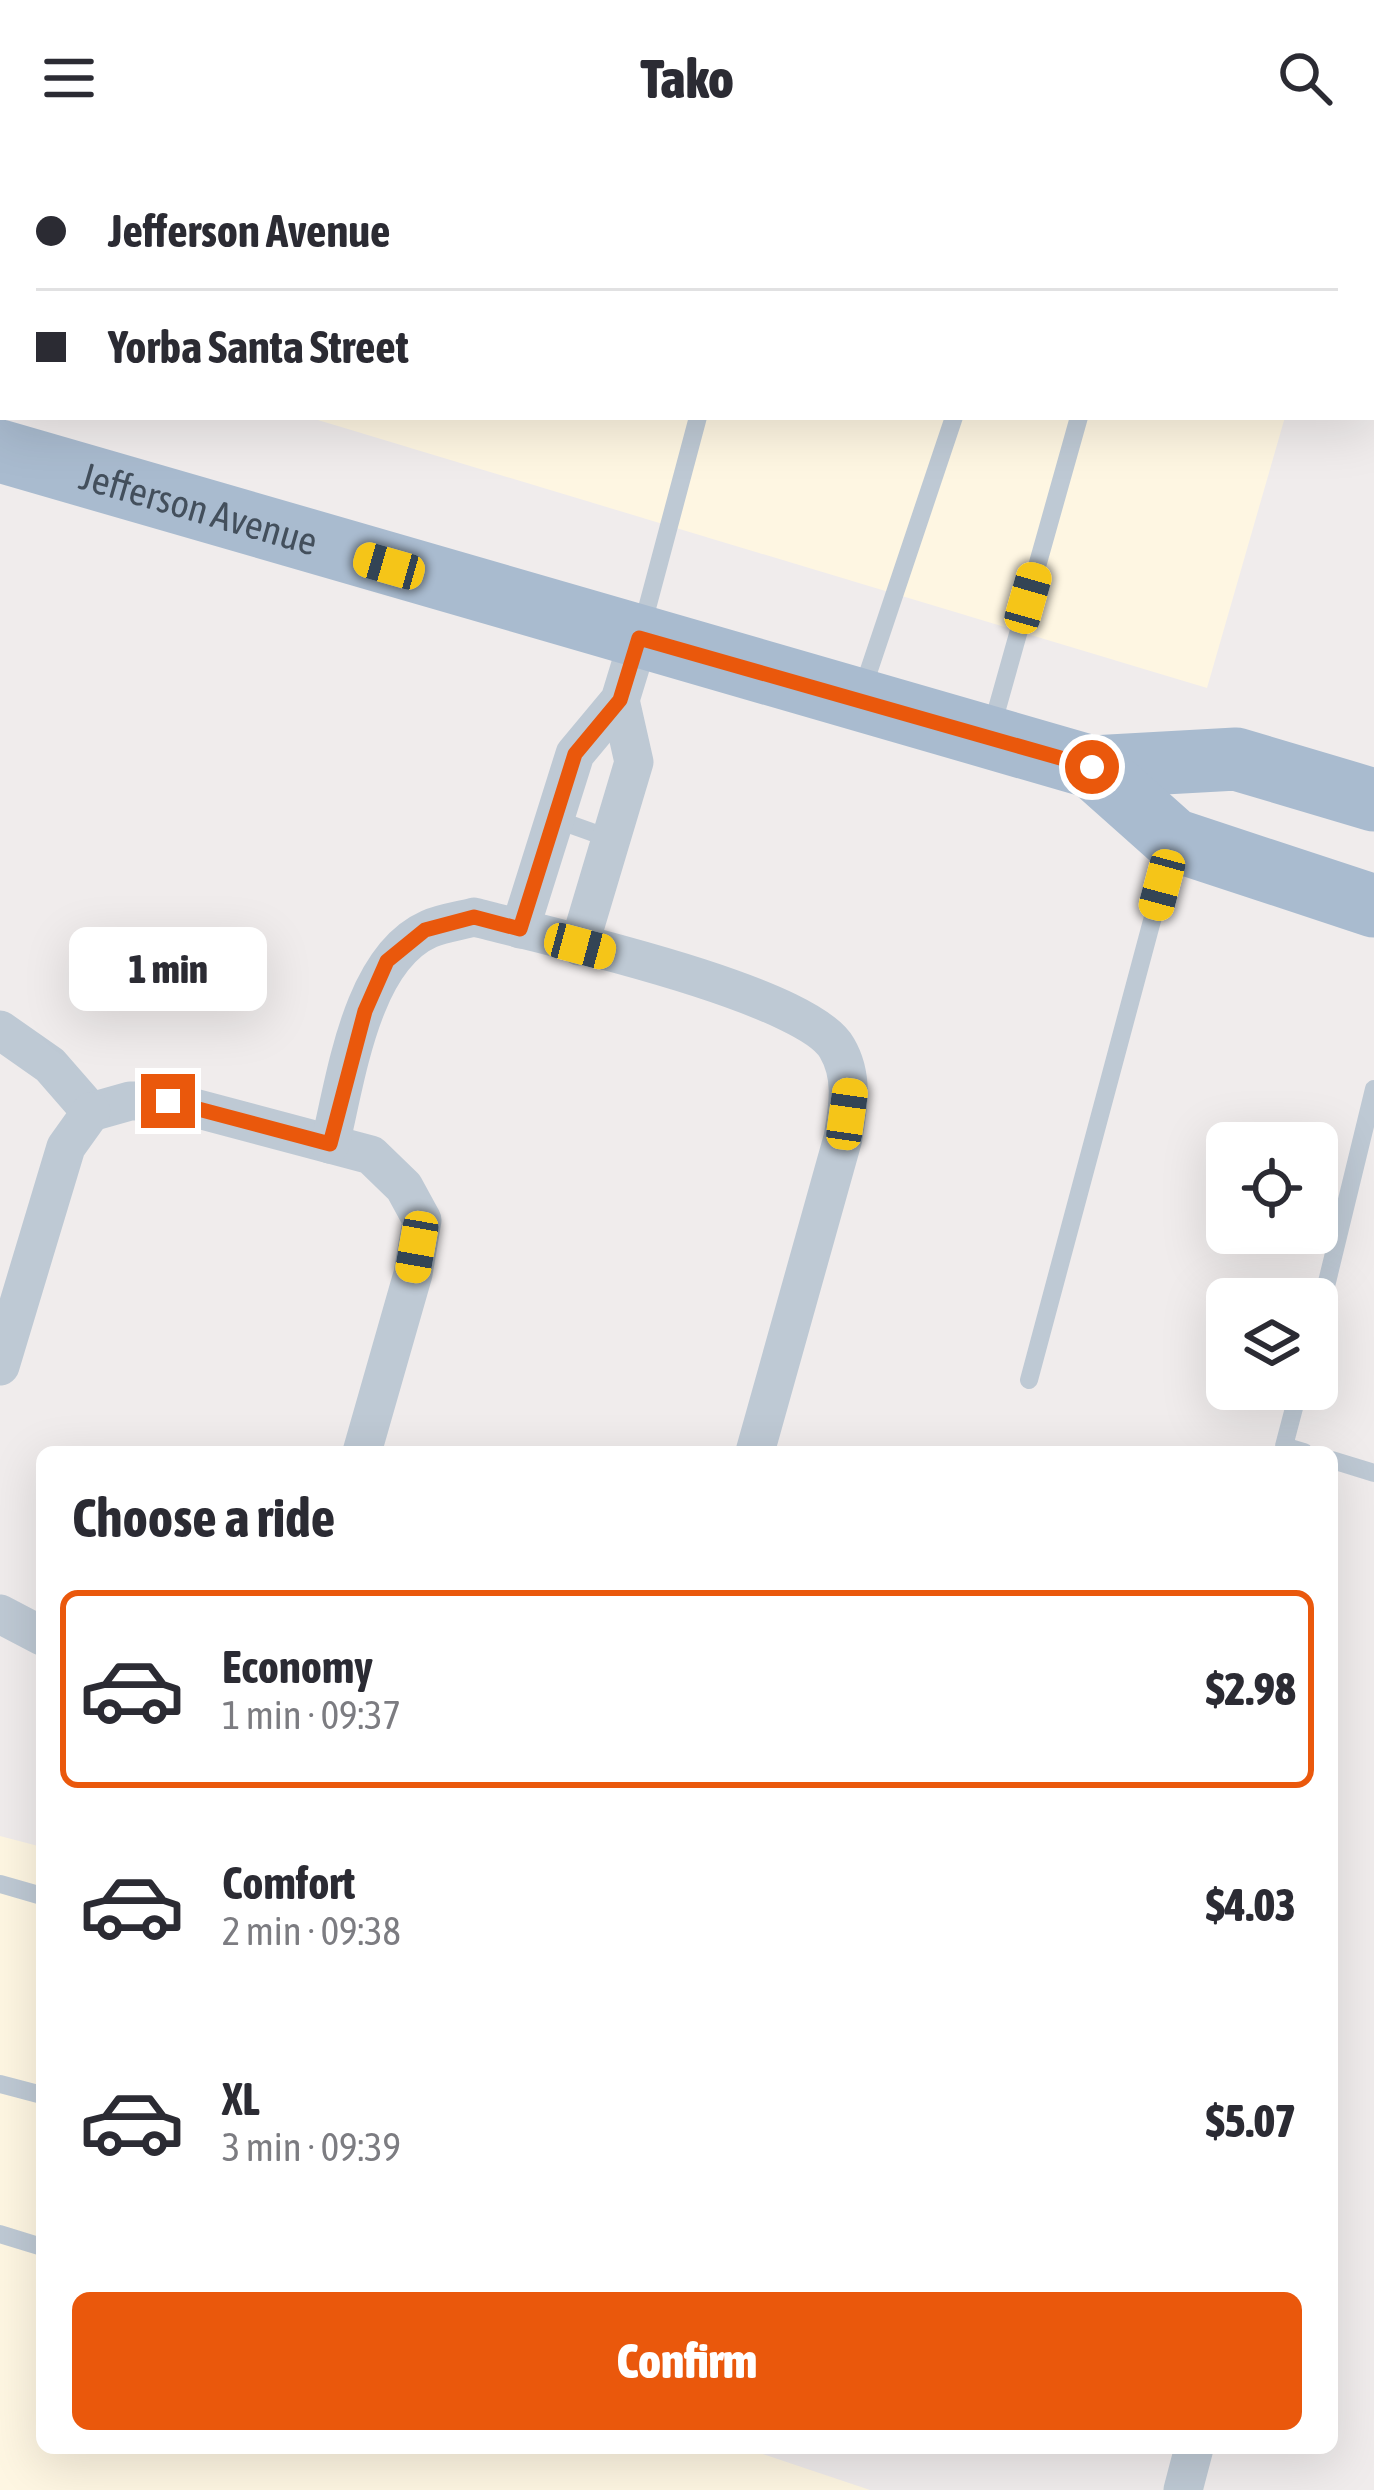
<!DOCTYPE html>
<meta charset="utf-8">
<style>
:root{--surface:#fff;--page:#f7f7f7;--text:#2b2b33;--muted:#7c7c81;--line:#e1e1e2;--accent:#ea580c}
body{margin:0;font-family:"Asap Condensed",sans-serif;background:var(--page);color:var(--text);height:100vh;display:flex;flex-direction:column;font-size:45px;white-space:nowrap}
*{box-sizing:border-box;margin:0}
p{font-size:39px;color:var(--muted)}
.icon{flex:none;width:66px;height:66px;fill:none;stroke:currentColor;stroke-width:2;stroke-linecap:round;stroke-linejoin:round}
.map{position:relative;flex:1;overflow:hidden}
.drawer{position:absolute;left:36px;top:1290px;width:1302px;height:1008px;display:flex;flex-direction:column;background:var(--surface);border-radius:18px;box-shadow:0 12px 48px #0002}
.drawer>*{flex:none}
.hud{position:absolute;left:0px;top:0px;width:1374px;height:264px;box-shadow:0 12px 48px #0002;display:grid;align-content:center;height:264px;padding:0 36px;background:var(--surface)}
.fabs{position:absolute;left:1206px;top:966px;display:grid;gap:24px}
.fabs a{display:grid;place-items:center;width:132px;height:132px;border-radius:18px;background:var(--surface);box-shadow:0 12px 48px #0002;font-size:60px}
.end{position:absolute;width:54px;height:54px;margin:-27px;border:15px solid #ea580c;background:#fff;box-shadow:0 0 0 6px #fff}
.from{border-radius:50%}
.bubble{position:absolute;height:84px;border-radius:18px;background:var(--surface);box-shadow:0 12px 48px #0002;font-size:39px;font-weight:800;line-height:84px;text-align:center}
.car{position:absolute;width:36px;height:72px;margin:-36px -18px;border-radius:15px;box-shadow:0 0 9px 3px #0007;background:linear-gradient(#f5c518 24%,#345 0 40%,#f5c518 0 76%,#345 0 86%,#f5c518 0)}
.hud b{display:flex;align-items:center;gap:42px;height:114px;font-size:45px}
.hud b+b{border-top:3px solid var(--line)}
.hud i{width:30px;height:30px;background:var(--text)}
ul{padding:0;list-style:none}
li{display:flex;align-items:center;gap:36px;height:198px;margin:0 24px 18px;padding:0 12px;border:6px solid transparent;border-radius:18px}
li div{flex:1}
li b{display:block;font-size:45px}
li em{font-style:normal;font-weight:800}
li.current{border-color:var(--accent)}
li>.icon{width:108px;height:108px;stroke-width:1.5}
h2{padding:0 36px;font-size:54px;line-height:144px}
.cta{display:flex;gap:24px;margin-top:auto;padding:24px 36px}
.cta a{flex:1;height:138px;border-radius:18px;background:var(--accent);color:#fff;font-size:48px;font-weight:800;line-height:138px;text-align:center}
header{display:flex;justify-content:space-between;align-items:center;height:156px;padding:0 36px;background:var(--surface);font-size:54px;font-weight:800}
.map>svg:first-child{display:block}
.commercial{fill:#fef6e2}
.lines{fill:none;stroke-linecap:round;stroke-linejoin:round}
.service{stroke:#bec9d4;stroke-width:18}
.minor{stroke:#bec9d4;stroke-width:39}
.secondary{stroke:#bdc9d8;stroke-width:54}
.primary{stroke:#a9bbcf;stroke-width:63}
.route{stroke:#ea580c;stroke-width:15}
.labels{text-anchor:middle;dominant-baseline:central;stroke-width:10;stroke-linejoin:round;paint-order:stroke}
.street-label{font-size:39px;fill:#434f5c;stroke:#fff}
</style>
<header><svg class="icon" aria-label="menu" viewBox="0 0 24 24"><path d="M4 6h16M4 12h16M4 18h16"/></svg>Tako<svg class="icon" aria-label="search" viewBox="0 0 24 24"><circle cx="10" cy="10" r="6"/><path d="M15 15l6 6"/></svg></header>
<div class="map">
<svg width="1374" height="2334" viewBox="0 0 1374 2334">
<rect width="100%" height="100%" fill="#f0ecec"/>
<g class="commercial">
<polygon points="113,0 1361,0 112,3"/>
<polygon points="308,261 1285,261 1207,532"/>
<polygon points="0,1680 42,1691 42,2292 745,2292 870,2334 0,2334"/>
</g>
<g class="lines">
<g class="service">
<polyline points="343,0 354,3"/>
<polyline points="992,0 1003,3"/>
<polyline points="576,3 577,0"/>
<polyline points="1035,3 1036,0"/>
<polyline points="1151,3 1151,0"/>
<polyline points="642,471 698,261"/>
<polyline points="863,532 954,261"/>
<polyline points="991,574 1079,261"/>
<polyline points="555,663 611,683"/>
<polyline points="1317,1167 1374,933"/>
<polyline points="1029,1224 1172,690"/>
<polyline points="1299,1233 1284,1290 1304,1296"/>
<polyline points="1332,1304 1374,1317"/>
<polyline points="0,1728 42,1740"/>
<polyline points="0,1928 42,1939"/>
<polyline points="0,2078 42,2091"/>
</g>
<g class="minor">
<polyline points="520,773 575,598 620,544 639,482"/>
<polyline points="579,790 634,606 620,544"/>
<polyline points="0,874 50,909 91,956"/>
<polyline points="91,956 130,945 168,945 371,999 404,1031 422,1064 413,1118 362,1296"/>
<path d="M 330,988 C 346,923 361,803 429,773 C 442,767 459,765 474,761 C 543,779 806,837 837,892 C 854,921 848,951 843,982 L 755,1296"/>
<polyline points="0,1210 66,991 91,956"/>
<polyline points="0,1458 42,1480"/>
<polyline points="1183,2334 1194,2292"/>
</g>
<polyline class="secondary" points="0,47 3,37"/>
<g class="primary">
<path id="s1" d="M 0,295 L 1092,611 L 1236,603 L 1374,644"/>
<polyline points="1092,611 1174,684 1374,750"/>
</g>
</g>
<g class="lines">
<polyline class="route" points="168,945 330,988 365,855 387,805 425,774 474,761 520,773 575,598 620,544 639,482 1092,611"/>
</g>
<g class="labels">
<g class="street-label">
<text stroke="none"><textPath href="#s1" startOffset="207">Jefferson Avenue</textPath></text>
</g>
</g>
</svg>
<div class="fabs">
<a><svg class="icon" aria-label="locate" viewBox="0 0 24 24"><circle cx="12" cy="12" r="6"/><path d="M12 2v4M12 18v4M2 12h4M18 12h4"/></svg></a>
<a><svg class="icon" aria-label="layers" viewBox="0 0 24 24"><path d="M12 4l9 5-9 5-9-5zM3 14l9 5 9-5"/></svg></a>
</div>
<i class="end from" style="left:1092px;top:611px"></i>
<i class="end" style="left:168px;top:945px"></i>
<div class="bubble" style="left:69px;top:771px;width:198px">1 min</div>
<i class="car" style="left:389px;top:410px;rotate:286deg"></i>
<i class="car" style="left:1028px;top:442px;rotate:16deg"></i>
<i class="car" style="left:1162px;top:729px;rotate:195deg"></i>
<i class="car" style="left:580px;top:790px;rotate:105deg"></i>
<i class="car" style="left:847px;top:958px;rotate:8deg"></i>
<i class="car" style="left:417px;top:1091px;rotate:190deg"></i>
<div class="hud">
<b><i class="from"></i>Jefferson Avenue</b>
<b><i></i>Yorba Santa Street</b>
</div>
<section class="drawer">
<h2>Choose a ride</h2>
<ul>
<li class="current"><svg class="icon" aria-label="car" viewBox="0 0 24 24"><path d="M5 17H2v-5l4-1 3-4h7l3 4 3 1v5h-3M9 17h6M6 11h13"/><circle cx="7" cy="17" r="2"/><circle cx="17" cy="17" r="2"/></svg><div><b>Economy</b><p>1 min · 09:37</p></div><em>$2.98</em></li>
<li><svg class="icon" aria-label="car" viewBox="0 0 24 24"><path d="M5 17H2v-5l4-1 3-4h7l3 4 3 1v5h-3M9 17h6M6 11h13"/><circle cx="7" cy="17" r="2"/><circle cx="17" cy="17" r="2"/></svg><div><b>Comfort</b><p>2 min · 09:38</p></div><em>$4.03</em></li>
<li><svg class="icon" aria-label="car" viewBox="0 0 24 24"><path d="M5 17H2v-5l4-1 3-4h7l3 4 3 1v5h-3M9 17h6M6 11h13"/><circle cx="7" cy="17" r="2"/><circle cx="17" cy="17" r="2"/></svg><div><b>XL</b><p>3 min · 09:39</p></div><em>$5.07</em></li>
</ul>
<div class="cta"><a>Confirm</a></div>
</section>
</div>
